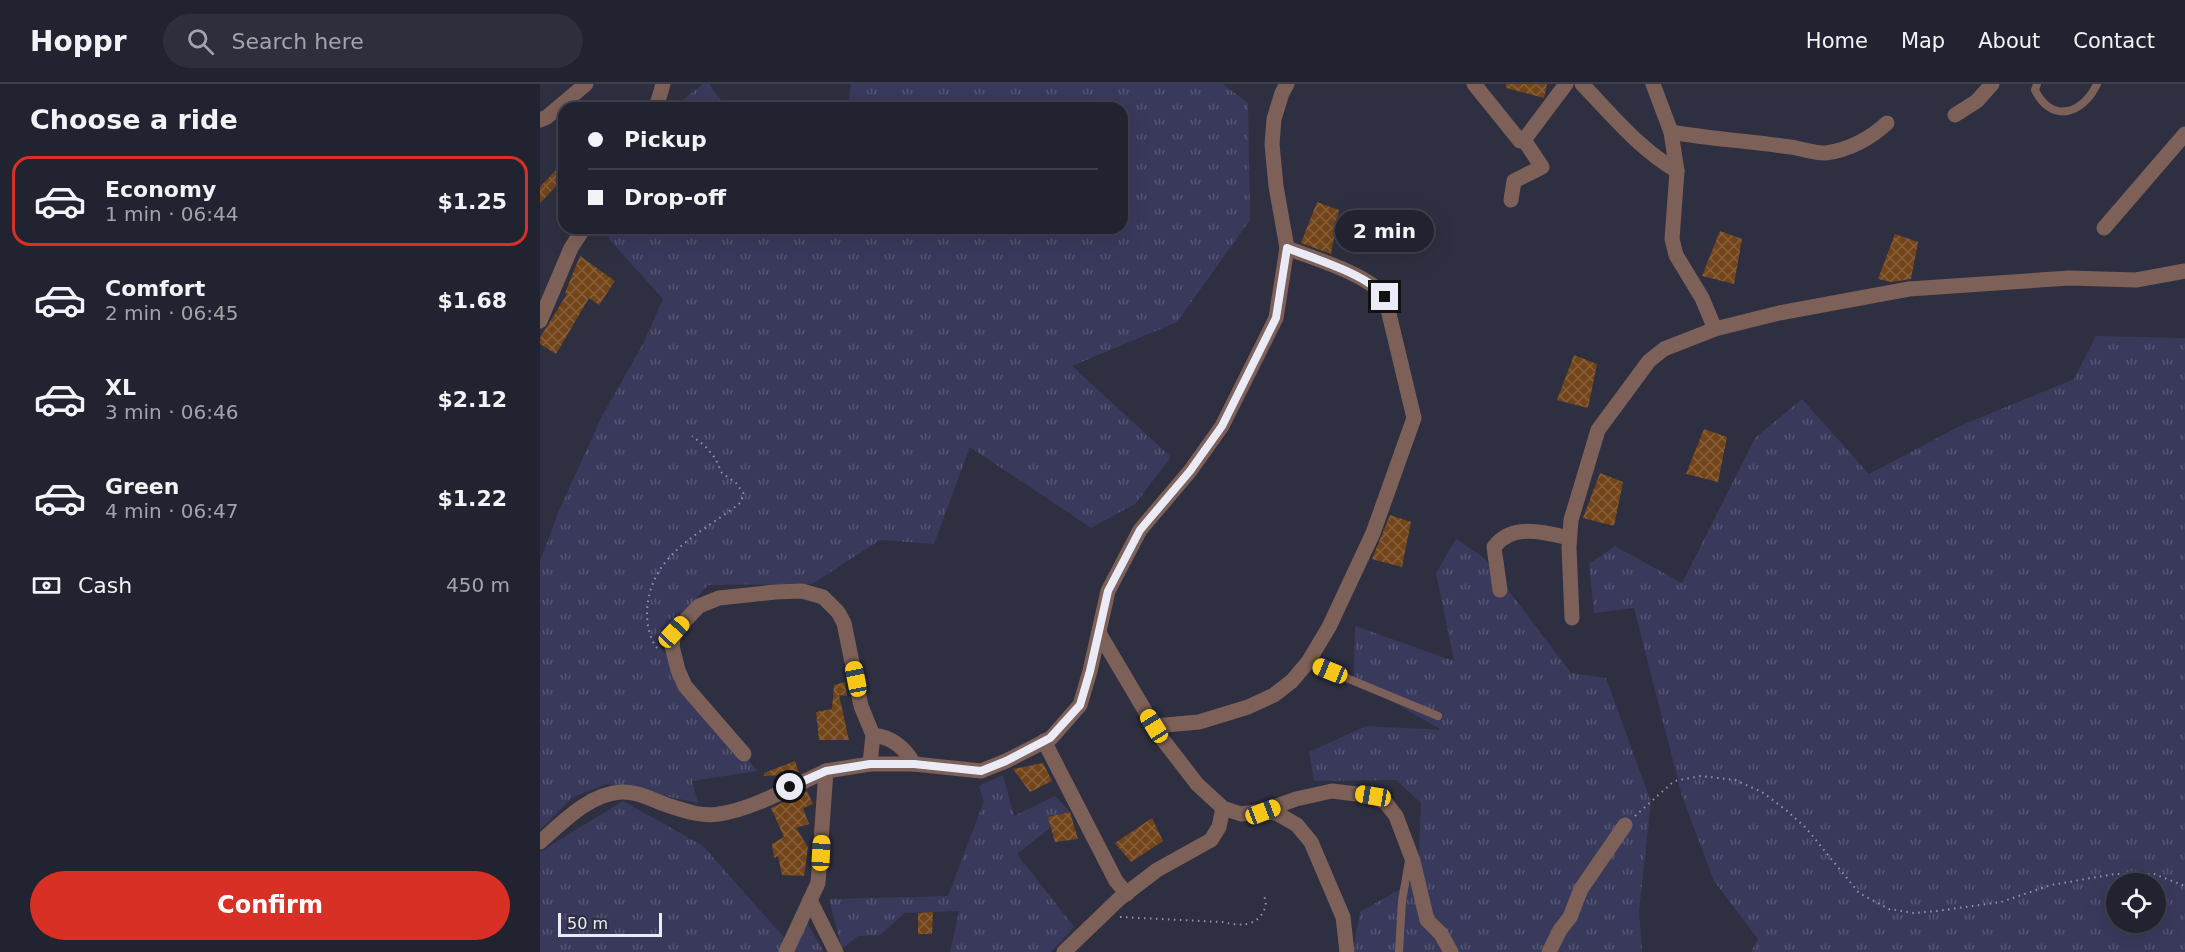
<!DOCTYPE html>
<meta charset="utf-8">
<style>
:root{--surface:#222330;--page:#2e2f3c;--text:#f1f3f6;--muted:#a2a4ab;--line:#3f404c;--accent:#d93025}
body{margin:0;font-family:"DejaVu Sans",sans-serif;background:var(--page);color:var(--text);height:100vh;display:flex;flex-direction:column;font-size:22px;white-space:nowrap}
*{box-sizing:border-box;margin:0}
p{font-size:20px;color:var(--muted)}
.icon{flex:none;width:33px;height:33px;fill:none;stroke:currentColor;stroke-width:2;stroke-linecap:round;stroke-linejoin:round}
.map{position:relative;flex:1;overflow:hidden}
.side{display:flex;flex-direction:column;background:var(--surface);width:540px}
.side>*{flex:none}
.hud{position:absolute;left:18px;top:18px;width:570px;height:132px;border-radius:18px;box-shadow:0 6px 24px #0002,0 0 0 2px var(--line);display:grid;align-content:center;height:132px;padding:0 30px;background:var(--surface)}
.buttons{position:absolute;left:1566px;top:789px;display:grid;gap:12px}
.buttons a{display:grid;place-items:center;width:60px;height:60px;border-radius:50%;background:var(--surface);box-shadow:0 6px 24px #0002,0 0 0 2px var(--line);font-size:30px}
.scale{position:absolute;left:18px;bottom:15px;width:104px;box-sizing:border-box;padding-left:6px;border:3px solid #eaebf7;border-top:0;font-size:16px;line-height:21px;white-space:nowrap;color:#eaebf7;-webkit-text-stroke:4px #2e2f40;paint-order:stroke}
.end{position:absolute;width:27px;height:27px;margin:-14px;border:8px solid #eaebf7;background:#111;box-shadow:0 0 0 3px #111}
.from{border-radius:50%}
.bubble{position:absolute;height:42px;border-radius:21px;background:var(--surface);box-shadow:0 6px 24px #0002,0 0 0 2px var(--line);font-size:20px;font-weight:700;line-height:42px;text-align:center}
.car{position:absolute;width:18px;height:36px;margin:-18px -9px;border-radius:8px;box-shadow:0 0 4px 2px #0007;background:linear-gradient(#f5c518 24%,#345 0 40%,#f5c518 0 76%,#345 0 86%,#f5c518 0)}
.hud b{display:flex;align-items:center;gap:21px;height:57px;font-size:22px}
.hud b+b{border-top:2px solid var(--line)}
.hud i{width:15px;height:15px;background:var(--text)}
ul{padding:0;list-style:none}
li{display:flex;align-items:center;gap:18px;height:90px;margin:0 12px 9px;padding:0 18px;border:3px solid transparent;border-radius:18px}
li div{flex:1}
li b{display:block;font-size:22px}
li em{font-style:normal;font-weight:700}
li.current{border-color:var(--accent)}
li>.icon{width:54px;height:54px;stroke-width:1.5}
h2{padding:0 30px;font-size:27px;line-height:72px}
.pay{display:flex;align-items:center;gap:15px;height:66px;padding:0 30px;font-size:22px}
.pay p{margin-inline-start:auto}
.action{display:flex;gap:12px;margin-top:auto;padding:12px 30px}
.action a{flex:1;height:69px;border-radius:36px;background:var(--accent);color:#fff;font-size:24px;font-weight:700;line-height:69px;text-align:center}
header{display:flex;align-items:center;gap:36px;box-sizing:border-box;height:84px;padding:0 30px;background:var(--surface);border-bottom:2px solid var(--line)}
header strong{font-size:28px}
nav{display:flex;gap:33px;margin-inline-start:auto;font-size:21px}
.search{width:420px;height:54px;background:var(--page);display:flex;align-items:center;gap:15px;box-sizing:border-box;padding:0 21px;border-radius:33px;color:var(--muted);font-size:22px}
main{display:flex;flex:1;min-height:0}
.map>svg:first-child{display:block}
.grass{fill:url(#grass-tufts);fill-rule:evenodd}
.building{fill:url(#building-cross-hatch)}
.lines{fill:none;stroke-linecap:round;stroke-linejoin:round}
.path{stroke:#9495a3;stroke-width:2;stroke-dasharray:1.5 4.5;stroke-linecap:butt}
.service{stroke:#7d6158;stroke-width:8}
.minor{stroke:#7d6158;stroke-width:15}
.tertiary{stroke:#7d6158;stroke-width:15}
.route{stroke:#eaebf7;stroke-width:8}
</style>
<header>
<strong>Hoppr</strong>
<div class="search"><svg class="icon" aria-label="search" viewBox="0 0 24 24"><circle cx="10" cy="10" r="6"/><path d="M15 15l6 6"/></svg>Search here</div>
<nav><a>Home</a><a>Map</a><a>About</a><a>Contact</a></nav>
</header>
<main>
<section class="side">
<h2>Choose a ride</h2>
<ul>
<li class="current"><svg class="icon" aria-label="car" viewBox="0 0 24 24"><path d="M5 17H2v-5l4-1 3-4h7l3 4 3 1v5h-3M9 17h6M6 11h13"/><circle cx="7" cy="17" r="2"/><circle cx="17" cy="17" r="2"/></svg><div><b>Economy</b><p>1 min · 06:44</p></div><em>$1.25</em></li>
<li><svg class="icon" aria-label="car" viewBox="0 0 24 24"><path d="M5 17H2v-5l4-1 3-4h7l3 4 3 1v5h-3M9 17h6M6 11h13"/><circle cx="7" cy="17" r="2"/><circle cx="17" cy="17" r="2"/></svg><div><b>Comfort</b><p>2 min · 06:45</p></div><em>$1.68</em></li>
<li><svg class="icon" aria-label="car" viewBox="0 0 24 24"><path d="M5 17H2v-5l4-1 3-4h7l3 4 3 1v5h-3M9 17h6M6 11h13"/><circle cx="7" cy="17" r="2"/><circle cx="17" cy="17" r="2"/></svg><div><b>XL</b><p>3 min · 06:46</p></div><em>$2.12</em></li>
<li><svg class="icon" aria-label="car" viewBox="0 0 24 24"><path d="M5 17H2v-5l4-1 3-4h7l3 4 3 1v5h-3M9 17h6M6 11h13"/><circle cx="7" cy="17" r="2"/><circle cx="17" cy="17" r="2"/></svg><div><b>Green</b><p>4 min · 06:47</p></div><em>$1.22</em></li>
</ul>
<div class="pay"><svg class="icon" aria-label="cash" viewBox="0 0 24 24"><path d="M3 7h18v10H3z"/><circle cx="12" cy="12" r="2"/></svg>Cash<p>450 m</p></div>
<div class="action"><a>Confirm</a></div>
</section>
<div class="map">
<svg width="1645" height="868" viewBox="0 0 1645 868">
<defs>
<pattern id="grass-tufts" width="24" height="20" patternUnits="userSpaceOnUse" patternTransform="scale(1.5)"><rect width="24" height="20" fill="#39395c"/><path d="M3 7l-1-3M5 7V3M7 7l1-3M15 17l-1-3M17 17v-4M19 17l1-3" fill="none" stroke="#565674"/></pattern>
<pattern id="building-cross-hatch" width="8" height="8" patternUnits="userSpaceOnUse" patternTransform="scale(1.5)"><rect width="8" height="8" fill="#734519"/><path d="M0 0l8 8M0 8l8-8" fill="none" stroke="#87603b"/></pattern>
</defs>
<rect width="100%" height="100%" fill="#2e2f40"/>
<g class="grass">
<polygon points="163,0 169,0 187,24 135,24 137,20"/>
<polygon points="311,0 683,0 708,19 710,136 637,238 532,282 631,373 595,420 551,444 430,363 394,460 340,456 272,500 168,501 117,559 217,687 152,697 158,719 67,700 33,713 0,746 0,478 18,429 61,334 103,260 123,215 68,154 73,144 582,144 582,24 308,24"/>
<path d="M 1556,252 L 1645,254 L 1645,868 L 1211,868 L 1218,855 L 1174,797 L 1142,712 L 1094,524 L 1054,529 L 1049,480 L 1075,462 L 1142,499 L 1215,354 L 1262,315 L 1329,390 L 1420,342 L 1534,295 ZM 1576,800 L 1616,800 L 1616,838 L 1576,838 Z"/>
<polygon points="916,455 944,474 1031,589 1066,594 1111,718 1099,827 1102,868 813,868 820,828 878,795 881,719 856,696 774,697 769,668 826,642 902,646 814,596 815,542 914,577 896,489"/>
<polygon points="463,691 474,732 515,712 530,728 477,770 534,843 511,868 410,868 419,827 365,829 340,851 318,852 302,865 289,815 408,812 444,717 439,702"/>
<polygon points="83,717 163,762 251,861 266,837 284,868 0,868 0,768"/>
</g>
<g class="building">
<polygon points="966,0 1007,0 1004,14 966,4"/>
<polygon points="17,85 24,91 24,94 0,119 0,103"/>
<polygon points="777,118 799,126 791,170 761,159"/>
<polygon points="1180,147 1202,155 1194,200 1162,192"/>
<polygon points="1355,150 1378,158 1371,195 1351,198 1338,195"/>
<polygon points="40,172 75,197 59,221 49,214 16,270 0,260 0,254 27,210 25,209"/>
<polygon points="1034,271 1057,280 1048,324 1017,316"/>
<polygon points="1164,345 1187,353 1178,398 1146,390"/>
<polygon points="1060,389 1083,398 1074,442 1043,434"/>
<polygon points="850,431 871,438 862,483 832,475"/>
<polygon points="305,598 307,612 299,611 309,656 279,656 276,628 292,625 294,601"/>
<polygon points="255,677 259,689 258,690 224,692 224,689"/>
<polygon points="503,679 512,697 490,708 473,685"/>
<polygon points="267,707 273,720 263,724 269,740 256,744 268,763 264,792 242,791 238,772 234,774 232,760 244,753 231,724"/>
<polygon points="530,728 538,755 515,758 508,733"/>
<polygon points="612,734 623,757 591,778 575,759"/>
<polygon points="393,828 392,850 378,850 378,829"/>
</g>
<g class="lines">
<g class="path">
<path d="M 117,564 C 110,556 107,541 107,530 C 108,470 160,451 200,419 L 204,410 L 196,399 L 182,389 L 175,374 L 165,362 L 152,352"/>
<polyline points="1095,732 1134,697 1161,692 1195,696 1222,708 1246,726 1266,744 1319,809 1349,825 1374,829 1397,827 1461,818 1511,801 1575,790 1614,790 1645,802"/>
<path d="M 580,833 L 682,838 C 697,841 712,844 722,830 C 726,823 727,819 724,812"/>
</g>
<g class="service">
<path d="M 1497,0 L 1495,6 C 1512,40 1543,30 1557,0"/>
<polyline points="768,578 898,632"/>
<polyline points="859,868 862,817 869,777"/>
</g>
<g class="minor">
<polyline points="934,0 980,57 984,56 1026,0"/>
<path d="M 1042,0 C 1072,31 1099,65 1137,87"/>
<polyline points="1113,0 1131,48 1137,87 1132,155 1136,171 1162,214 1175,245"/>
<polyline points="1415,31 1437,17 1452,0"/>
<polyline points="0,36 7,33 46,0"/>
<path d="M 1131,48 C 1170,55 1210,57 1250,63 C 1261,64 1274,70 1286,69 C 1309,66 1331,54 1347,39"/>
<polyline points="971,116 974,97 1002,83 984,56"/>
<polyline points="1564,144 1645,50"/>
<path d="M 960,506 L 954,463 C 972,439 1004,448 1029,454"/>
<polyline points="1032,534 1029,463 1031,436 1058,346 1109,277 1124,265 1175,245 1239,229 1369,205 1529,194 1596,196 1645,187"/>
<polyline points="559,549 620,652 657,700 683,724 701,730 723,727 738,730 757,741 771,758 803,833 807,868"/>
<path d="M 614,642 L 659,638 L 708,623 L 734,611 L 752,597 L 768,578 L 789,543 L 833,449 L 874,334 L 845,213 C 828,190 775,175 747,164"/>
<polyline points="504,657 576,797 587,810"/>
<path d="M 204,670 L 145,602 L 138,586 L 132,562 L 134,548 L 159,522 L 179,514 L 235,508 L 262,507 L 283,513 L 298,528 L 304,539 L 321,622 L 333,651 C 352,653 365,664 374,680"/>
<polyline points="330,680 333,651"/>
<polyline points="723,727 756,715 792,707 833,712 846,719 856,732 873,777 887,836 901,850 911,868"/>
<path d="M 0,758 C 23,738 49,710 81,708 C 98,707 114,717 130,722 C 145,727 163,733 179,730 C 214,725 253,702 286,687"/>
<polyline points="270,816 296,868"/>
<polyline points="246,868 278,799 286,687 330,680 374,680 441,687 466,677 511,654 540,621 550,587 568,507 600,446 650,387 682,342 736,234 747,164 736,102 732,60 734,35 742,9 747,0"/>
<polyline points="524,868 579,815 617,786 671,756 679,743 683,724"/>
<polyline points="1009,868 1020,846 1030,833 1041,805 1085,741"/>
</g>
<g class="tertiary">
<polyline points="116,24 123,0"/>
<polyline points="0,237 31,164 44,144"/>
</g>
</g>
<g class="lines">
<path class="route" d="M 250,703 L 286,687 L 330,680 L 374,680 L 441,687 L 466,677 L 510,654 L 540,621 L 550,587 L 568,507 L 600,446 L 650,387 L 682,342 L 736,234 L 747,164 C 775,175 827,190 845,213"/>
</g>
</svg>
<div class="buttons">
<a><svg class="icon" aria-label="locate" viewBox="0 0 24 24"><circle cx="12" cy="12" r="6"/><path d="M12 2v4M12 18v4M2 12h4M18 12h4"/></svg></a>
</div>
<div class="scale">50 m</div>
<i class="end from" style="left:250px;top:703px"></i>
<i class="end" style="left:845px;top:213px"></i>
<div class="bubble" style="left:795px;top:126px;width:99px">2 min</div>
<i class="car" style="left:134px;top:548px;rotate:43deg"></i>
<i class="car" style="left:790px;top:587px;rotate:292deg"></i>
<i class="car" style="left:316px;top:595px;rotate:349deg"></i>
<i class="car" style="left:614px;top:642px;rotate:328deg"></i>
<i class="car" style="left:833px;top:712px;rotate:280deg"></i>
<i class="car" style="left:723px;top:728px;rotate:69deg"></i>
<i class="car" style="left:281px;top:769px;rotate:3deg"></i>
<div class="hud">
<b><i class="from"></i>Pickup</b>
<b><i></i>Drop-off</b>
</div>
</div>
</main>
